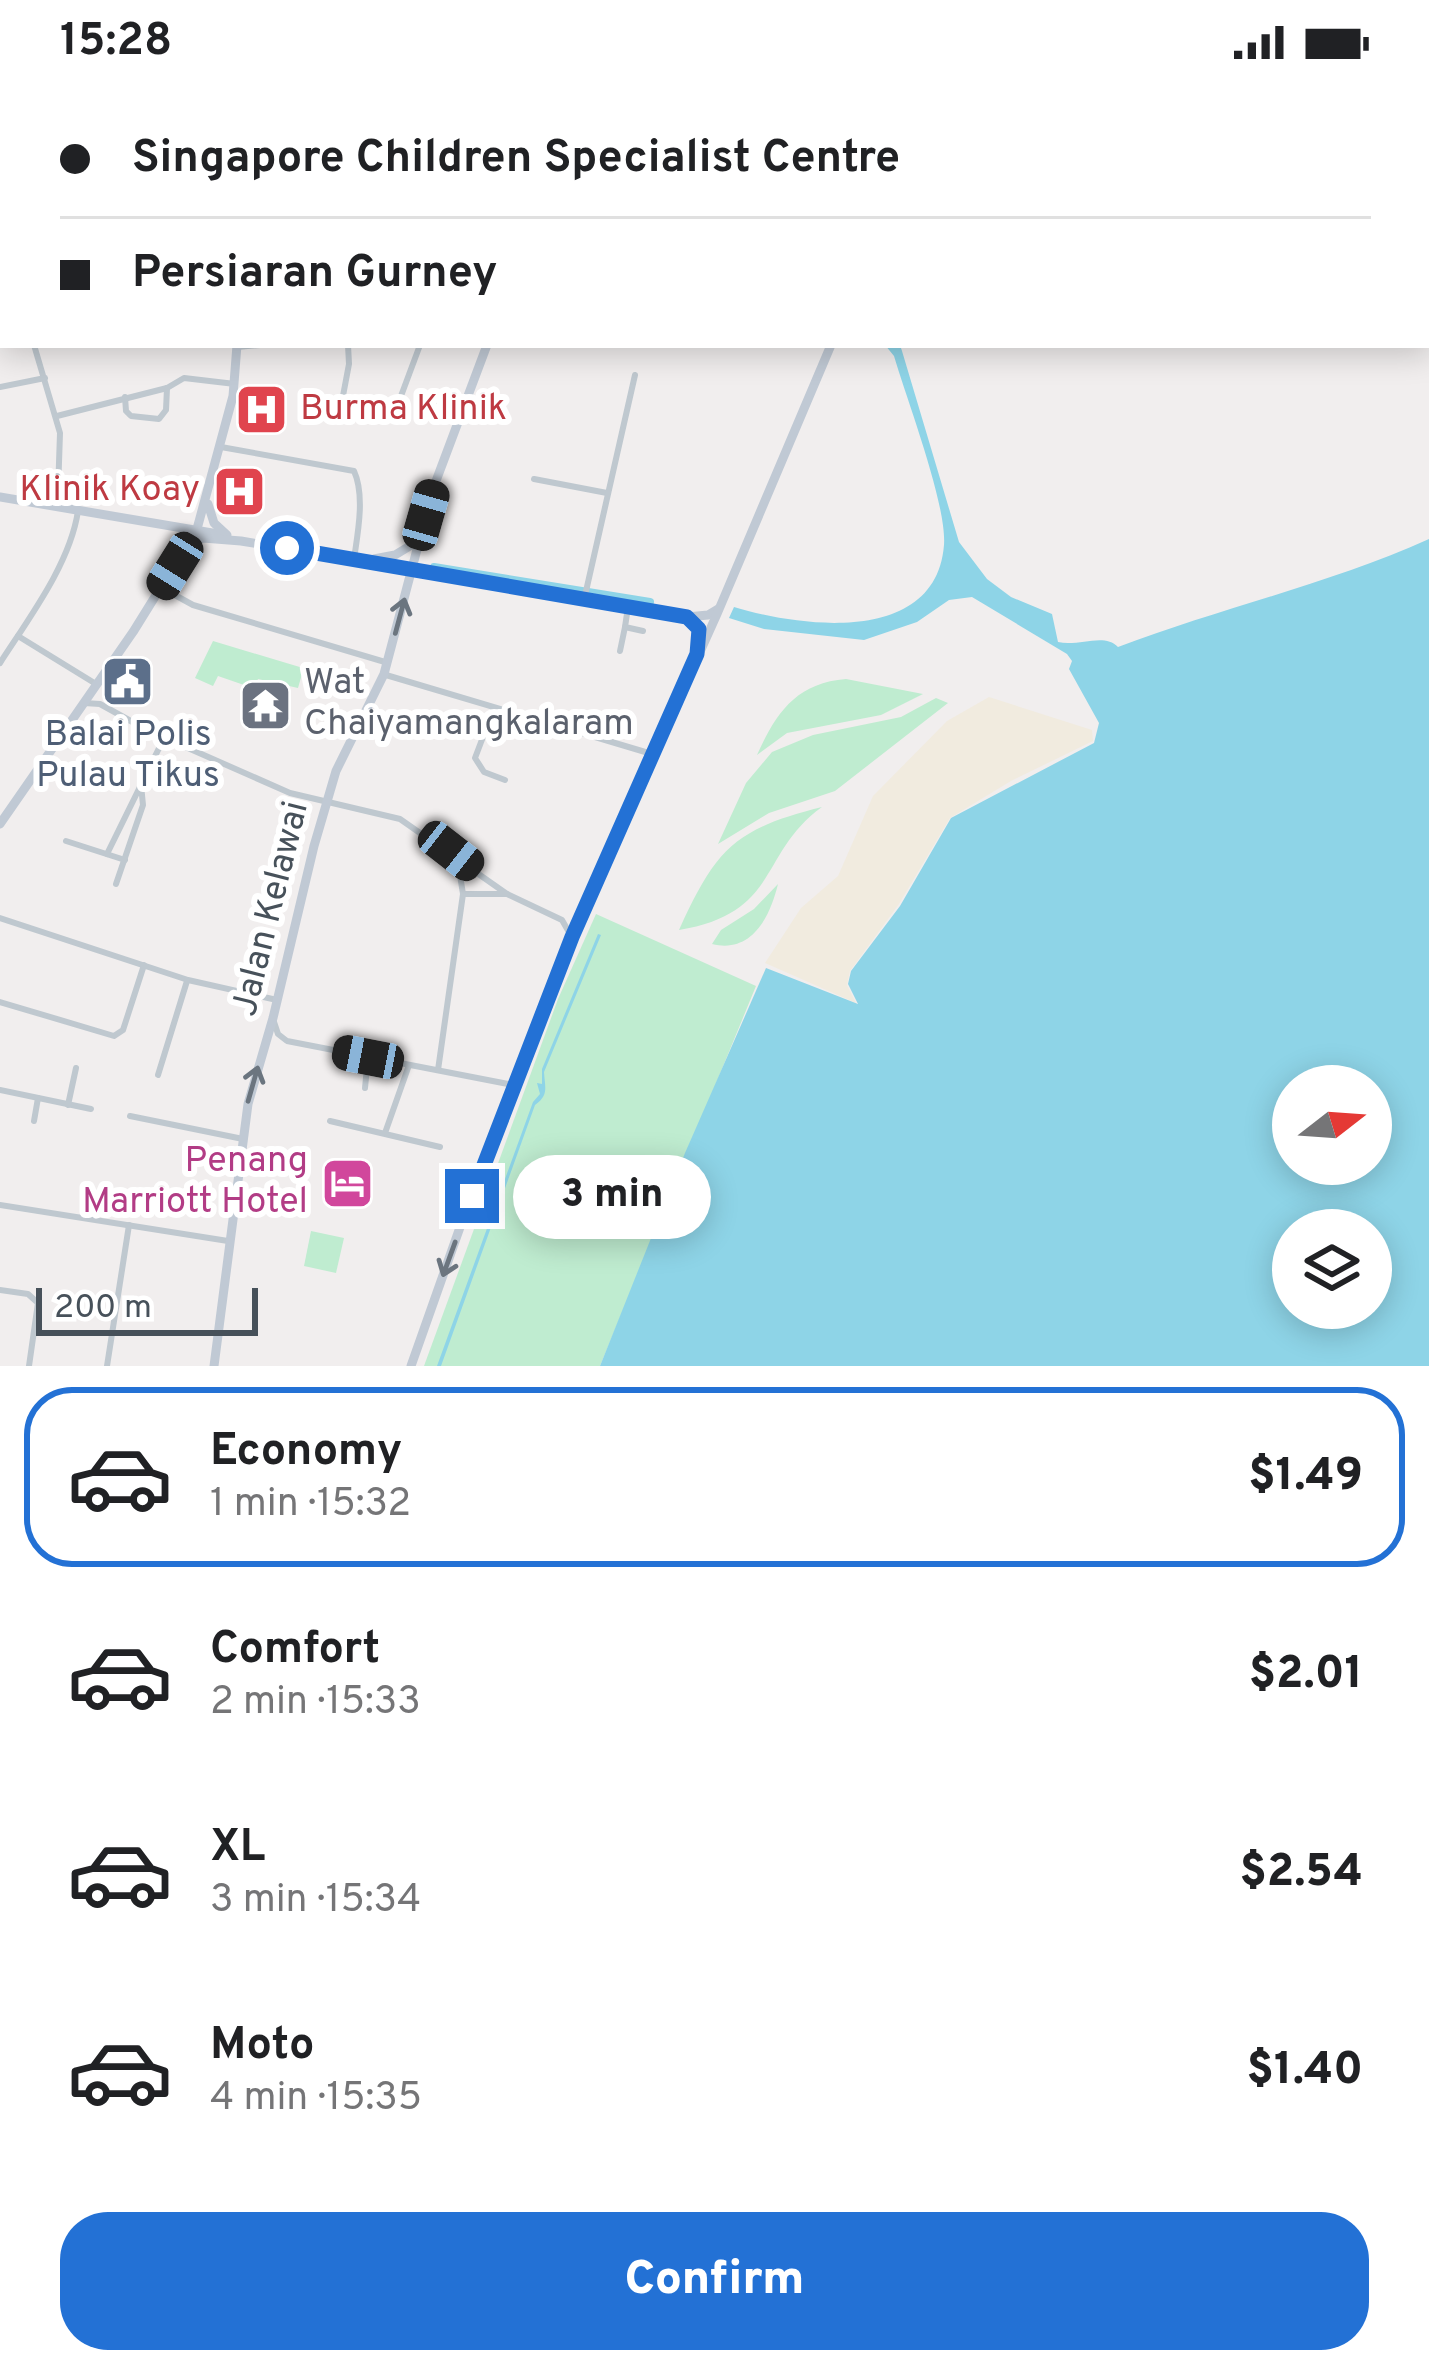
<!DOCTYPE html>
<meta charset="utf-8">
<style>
:root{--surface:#fff;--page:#f2f2f2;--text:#202124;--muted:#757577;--line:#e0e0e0;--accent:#2371d5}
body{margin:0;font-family:Overpass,sans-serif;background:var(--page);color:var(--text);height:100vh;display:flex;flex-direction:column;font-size:45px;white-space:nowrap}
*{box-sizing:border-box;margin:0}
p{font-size:39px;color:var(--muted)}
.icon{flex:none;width:66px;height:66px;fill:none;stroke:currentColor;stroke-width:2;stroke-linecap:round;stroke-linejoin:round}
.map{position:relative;height:1282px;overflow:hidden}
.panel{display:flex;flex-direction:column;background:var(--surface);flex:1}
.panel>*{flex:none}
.guide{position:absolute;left:0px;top:0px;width:1431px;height:264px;box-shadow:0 6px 30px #0003;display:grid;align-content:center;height:264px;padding:0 60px;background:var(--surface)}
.needle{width:78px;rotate:73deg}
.fabs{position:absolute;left:1272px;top:981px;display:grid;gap:24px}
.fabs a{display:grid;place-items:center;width:120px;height:120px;border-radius:50%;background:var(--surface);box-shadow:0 6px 30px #0003;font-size:60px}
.scale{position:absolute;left:36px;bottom:30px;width:222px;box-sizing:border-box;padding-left:12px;border:6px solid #47515a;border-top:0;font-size:33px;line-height:42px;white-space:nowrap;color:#47515a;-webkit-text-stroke:9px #fff;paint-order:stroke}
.end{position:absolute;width:54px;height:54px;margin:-27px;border:15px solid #2371d5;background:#fff;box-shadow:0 0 0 6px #fff}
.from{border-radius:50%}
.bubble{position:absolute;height:84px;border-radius:42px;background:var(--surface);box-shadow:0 6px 30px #0003;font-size:39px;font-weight:800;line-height:84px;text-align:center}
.car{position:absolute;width:36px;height:72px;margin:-36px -18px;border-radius:15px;box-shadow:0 0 9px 3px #0007;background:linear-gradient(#222 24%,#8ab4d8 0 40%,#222 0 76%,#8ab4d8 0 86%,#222 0)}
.guide b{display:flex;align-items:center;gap:42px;height:114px;font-size:45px}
.guide b+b{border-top:3px solid var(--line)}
.guide i{width:30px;height:30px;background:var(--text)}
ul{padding:21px 0 0;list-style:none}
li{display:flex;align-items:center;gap:36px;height:180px;margin:0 24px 18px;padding:0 36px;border:6px solid transparent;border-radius:48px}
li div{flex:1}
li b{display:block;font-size:45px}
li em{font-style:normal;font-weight:800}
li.selected{border-color:var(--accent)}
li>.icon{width:108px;height:108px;stroke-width:1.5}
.action{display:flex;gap:24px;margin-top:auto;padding:24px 60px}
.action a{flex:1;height:138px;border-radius:48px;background:var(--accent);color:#fff;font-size:48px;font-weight:800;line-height:138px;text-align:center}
.status{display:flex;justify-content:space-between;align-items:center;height:84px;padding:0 60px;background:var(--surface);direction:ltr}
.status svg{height:33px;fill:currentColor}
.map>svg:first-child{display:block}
.green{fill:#bfecd0}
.sand{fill:#f1ebdf}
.water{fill:#8ed4e7;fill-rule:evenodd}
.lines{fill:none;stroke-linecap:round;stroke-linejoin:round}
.canal{stroke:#8ed4e7;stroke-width:8}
.street{stroke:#bfc8cf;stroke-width:6}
.secondary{stroke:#c0c9d4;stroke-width:9}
.oneway{stroke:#6b757f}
.route{stroke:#2371d5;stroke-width:15}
.labels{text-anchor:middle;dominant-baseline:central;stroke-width:12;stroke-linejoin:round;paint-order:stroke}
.health-label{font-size:36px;fill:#be3a42;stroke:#fff;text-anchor:start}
.worship-label{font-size:36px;fill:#5b616d;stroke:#fff;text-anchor:start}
.service-label{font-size:36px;fill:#4e5e75;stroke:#fff}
.street-label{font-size:36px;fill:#47515a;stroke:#fff}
.hotel-label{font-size:36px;fill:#b23c85;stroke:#fff;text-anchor:end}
</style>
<div class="status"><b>15:28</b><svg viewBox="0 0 49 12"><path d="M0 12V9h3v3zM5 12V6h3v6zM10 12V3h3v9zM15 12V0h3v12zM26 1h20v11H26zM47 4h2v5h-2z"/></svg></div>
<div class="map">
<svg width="1429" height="1282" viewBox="0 0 1429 1282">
<rect width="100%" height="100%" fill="#f1eeee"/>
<g class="green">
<polygon points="213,557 313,587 311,592 302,590 298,604 258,595 250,613 241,610 244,601 218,592 213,602 195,594"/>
<path d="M 846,595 L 923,610 L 881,631 L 787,649 L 757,671 C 776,629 796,599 846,595 Z"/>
<polygon points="936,614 948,619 835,707 769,729 718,760 746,699 772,668 813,651 901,633"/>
<path d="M 822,723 C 758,769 781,829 679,846 C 716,765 734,745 822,723 Z"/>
<path d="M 778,800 C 770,833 752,870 712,860 L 721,846 L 754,825 Z"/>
<polygon points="596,830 756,902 600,1282 424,1282 558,915"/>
<polygon points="311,1147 344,1154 336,1189 304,1182"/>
</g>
<polygon class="sand" points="989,613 1092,646 1093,657 1011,697 950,734 899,820 850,887 847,901 856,919 765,879 801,824 838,792 873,712 947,637"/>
<g class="water">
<path d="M 885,261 L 900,261 L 902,267 L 959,458 L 987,495 L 1011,513 L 1052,530 L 1058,558 C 1079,563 1104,548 1118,563 C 1221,524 1329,500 1429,455 L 1429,1282 L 600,1282 L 685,1069 L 766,884 L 858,920 L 848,900 L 851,887 L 900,822 L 951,734 L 1094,659 L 1099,639 L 1069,585 L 1072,577 L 1067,570 L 972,513 L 949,516 L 917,538 L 864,556 L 764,545 L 729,534 L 734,523 C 799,543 936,562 944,461 C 947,421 907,316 894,272 ZM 1293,1002 L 1371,1002 L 1371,1080 L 1293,1080 ZM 1293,1146 L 1371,1146 L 1371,1224 L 1293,1224 Z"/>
<path d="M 598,850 L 601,851 L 544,988 C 545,1004 549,1011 535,1021 L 441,1282 L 437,1282 L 533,1018 L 540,1010 L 537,999 L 542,1000 L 542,985 Z"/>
</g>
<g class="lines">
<polyline class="canal" points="434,483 650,518"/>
<g class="street">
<polyline points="93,0 95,3"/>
<polyline points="54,3 66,0"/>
<polyline points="164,3 165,0"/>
<polyline points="344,3 344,0"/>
<polyline points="403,3 403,0"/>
<polyline points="0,17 3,16"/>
<polyline points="0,98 3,97"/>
<polyline points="0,165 3,172"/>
<polyline points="0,228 3,227"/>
<polyline points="34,261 60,349 58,408 63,421"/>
<polyline points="237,263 260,261"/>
<polyline points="0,303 45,294"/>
<polyline points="401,312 420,261"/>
<polyline points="125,313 126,327 131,332 159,335 166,326 167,304"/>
<polyline points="57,332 167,304 184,294 235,300"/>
<polyline points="339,333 349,280 348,261"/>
<path d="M 221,363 L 354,387 C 365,411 358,448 354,475"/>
<polyline points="534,395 607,409"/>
<polyline points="162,504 193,521 385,578"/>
<polyline points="584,516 635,291"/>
<polyline points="628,523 625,543 643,547"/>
<polyline points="18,552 96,600"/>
<polyline points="620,567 625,543"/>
<path d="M 0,579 C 29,534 70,480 78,427"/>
<polyline points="386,591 652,670"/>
<polyline points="84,619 100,620 147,646 290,709 400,735 507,810 562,836 570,850"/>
<polyline points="494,624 475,674 484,688 505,696"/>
<polyline points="66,757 125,776"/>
<polyline points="107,770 164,654"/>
<polyline points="116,800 143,721 141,701"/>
<polyline points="463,810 507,810"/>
<polyline points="0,834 188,896 277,916"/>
<polyline points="0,918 114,952 123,946 144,881"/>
<polyline points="274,938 278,950 287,957 513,1001"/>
<polyline points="438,986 463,810 459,785 452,770"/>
<polyline points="158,991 187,897"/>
<polyline points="365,1004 368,973"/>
<polyline points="0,1006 91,1025"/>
<polyline points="68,1021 76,984"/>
<polyline points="130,1032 243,1055"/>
<polyline points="34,1037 38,1014"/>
<polyline points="330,1037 440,1063"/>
<polyline points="385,1049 409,981"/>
<polyline points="0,1121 228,1157"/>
<polyline points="0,1206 28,1210 38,1219 29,1282"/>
<polyline points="107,1282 129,1141"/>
</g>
<g class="secondary">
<polyline points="179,0 180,3"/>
<polyline points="1327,0 1330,3"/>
<polyline points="1385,0 1388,3"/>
<polyline points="564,3 566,0"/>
<polyline points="971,3 973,0"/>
<polyline points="989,3 991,0"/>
<polyline points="1428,53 1429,54"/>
<polyline points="1428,83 1429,82"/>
<polyline points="1428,104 1429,106"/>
<polyline points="0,413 224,451"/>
<polyline points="208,420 214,439 227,451"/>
<polyline points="188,461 203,454 241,457 687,533 708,531 718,525"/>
<polyline points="374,475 395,471 418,457"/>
<polyline points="687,533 699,545 698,564"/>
<polyline points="0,740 133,548 197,445 233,312 237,261"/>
<polyline points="214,1282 248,1020 273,934 314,762 336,687 384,590 433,405 487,261"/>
<polyline points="411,1282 482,1081 572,853 717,530 831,261"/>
</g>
</g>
<defs><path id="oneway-shaft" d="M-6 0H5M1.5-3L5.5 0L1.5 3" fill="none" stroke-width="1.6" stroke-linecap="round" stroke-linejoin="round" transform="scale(3)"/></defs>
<g class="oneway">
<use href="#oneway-shaft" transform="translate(400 532) rotate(-75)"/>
<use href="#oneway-shaft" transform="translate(253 1000) rotate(-74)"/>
<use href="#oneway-shaft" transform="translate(449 1175) rotate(110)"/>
</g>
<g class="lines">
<polyline class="route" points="287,464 687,533 699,545 697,570 572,853 472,1112"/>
</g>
<defs>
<symbol id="hospital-square" viewBox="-11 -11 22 22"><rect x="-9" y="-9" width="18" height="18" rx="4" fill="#e0444e" stroke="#fff"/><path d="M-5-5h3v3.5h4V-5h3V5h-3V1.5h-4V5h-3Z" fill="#fff"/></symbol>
<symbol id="civic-square" viewBox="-11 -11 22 22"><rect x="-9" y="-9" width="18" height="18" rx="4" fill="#5c6f8a" stroke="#fff"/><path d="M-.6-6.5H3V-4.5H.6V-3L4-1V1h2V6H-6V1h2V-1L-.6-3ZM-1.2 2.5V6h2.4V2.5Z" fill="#fff"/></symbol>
<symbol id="temple-square" viewBox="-11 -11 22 22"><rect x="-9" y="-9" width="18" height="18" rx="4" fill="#6b7280" stroke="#fff"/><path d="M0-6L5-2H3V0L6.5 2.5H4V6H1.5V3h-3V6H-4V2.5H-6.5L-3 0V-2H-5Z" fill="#fff"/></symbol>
<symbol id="hotel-square" viewBox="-11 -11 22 22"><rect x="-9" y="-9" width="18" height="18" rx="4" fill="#d1479c" stroke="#fff"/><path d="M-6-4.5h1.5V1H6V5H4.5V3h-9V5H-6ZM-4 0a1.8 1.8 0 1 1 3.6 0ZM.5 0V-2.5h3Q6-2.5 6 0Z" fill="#fff"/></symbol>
</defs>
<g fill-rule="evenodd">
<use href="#hospital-square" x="232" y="296" width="59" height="59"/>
<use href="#hospital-square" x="210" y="378" width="59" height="59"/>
<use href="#civic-square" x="98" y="568" width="59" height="59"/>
<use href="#temple-square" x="236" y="592" width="59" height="59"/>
<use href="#hotel-square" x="318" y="1070" width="59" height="59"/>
</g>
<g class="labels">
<g class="health-label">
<text x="300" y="326">Burma Klinik</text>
<text x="200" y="407" text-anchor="end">Klinik Koay</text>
</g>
<g class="worship-label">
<text x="304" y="600">Wat<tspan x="304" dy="41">Chaiyamangkalaram</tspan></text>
</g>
<g class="service-label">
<text x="128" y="652">Balai Polis<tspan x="128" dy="41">Pulau Tikus</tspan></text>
</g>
<g class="street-label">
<text transform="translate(272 825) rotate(-76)">Jalan Kelawai</text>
</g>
<g class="hotel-label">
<text x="308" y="1078">Penang<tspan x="308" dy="41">Marriott Hotel</tspan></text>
</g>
</g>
</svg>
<div class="fabs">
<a><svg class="needle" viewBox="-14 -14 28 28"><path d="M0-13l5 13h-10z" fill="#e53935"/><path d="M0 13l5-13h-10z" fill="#757577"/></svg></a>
<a><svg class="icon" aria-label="layers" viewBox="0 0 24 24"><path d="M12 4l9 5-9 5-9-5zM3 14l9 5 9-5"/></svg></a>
</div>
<div class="scale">200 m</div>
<i class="end from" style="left:287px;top:464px"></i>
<i class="end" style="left:472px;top:1112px"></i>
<div class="bubble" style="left:513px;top:1071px;width:198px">3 min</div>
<i class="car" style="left:426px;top:431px;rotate:16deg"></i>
<i class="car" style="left:175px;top:482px;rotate:212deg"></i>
<i class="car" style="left:451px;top:767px;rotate:128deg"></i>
<i class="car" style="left:368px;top:973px;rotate:281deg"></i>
<div class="guide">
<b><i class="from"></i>Singapore Children Specialist Centre</b>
<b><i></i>Persiaran Gurney</b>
</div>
</div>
<section class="panel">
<ul>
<li class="selected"><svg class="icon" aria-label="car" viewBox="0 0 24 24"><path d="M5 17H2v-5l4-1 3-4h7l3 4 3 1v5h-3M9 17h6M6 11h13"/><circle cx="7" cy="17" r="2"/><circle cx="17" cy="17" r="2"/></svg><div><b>Economy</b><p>1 min · 15:32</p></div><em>$1.49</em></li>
<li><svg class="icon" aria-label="car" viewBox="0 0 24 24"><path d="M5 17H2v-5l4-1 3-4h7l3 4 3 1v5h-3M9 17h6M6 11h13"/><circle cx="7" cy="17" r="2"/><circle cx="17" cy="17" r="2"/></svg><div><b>Comfort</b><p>2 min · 15:33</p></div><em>$2.01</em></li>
<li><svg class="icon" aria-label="car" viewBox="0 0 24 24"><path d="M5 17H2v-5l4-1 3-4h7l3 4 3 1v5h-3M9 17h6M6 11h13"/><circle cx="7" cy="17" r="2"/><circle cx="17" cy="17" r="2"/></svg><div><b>XL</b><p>3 min · 15:34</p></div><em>$2.54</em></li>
<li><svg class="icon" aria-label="car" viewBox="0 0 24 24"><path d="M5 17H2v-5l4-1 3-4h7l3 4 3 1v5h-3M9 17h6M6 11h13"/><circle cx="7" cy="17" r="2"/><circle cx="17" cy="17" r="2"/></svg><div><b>Moto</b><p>4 min · 15:35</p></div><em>$1.40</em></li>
</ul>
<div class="action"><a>Confirm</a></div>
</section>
